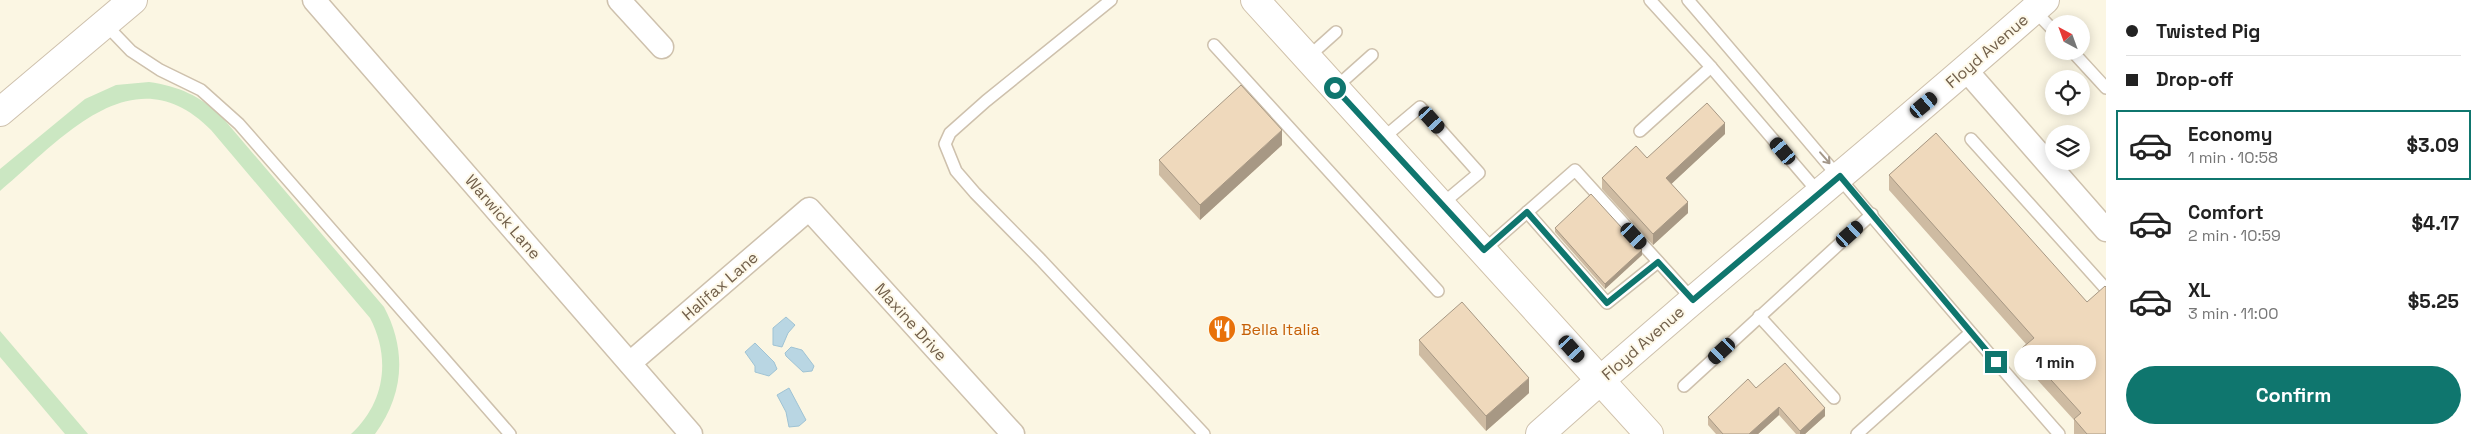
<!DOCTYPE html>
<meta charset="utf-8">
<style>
:root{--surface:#fff;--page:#f2f2f2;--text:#222;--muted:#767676;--line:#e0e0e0;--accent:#0f766e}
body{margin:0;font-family:"Space Grotesk",sans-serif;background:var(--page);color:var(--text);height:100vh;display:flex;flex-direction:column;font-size:19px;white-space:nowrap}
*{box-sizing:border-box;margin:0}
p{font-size:16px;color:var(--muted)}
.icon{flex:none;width:28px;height:28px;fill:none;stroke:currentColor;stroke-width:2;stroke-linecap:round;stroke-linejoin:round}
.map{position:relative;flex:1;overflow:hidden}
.details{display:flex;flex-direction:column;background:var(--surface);width:375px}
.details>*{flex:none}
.top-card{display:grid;align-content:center;height:110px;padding:0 20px;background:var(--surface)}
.needle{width:32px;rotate:319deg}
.controls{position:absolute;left:2045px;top:15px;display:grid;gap:10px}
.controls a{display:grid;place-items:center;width:45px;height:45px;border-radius:50%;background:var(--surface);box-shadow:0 2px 12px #0003;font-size:25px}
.end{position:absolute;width:22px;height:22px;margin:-11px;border:6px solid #0f766e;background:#fff;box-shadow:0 0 0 2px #fff}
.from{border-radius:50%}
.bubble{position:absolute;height:35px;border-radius:18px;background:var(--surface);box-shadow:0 2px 12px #0003;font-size:16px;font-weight:700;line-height:35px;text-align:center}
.car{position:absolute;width:15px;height:30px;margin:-15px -8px;border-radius:6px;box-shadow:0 0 4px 1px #0007;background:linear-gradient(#222 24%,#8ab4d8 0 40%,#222 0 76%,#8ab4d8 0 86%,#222 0)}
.top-card b{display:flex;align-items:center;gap:18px;height:48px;font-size:19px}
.top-card b+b{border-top:1px solid var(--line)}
.top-card i{width:12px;height:12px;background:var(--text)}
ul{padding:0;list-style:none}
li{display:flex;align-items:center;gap:15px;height:70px;margin:0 10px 8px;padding:0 10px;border:2px solid transparent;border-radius:0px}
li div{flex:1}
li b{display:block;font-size:19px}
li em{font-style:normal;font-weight:700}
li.on{border-color:var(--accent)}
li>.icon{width:45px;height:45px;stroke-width:1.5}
.primary-button{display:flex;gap:10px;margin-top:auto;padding:10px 20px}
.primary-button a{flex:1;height:58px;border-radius:30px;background:var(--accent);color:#fff;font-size:20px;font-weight:700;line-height:58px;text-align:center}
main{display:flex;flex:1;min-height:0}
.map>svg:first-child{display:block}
.green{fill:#cbe7c2}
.water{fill:#b9d6e3;stroke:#9fc3d4}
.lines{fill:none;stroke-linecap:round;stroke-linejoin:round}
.service-casing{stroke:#cec1ad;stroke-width:14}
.minor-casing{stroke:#cec1ad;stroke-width:25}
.tertiary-casing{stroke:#cec1ad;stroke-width:30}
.secondary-casing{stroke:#d0c1aa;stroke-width:30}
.service{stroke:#fff;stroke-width:11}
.minor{stroke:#fff;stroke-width:22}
.tertiary{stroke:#fff;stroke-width:28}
.secondary{stroke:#fff;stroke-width:28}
.wall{fill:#cebba2}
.shaded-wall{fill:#a79884}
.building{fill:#efd9bc;stroke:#a79884}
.oneway{stroke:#a39789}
.route{stroke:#0f766e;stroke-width:6}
.labels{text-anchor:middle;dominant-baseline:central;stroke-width:4;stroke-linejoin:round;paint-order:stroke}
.street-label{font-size:16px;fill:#715f4a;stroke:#fef9e9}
.food-label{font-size:16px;fill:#c56008;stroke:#fef9e9;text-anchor:start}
</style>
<main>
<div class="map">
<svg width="2106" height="434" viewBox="0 0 2106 434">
<rect width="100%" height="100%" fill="#fbf6e3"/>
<g class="green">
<path d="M 149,82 C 178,86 201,96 222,117 L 384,307 C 407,350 404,395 375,434 L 351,434 C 385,403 391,358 370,318 L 211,130 C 133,51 60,141 0,191 L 0,169 L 85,99 L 116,85 Z"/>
<polygon points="0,331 88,434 65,434 0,357"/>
</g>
<g class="water">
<polygon points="786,317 795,325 788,333 782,347 773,345 773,328"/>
<polygon points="755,343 774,362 777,369 769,376 755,372 755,366 745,352"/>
<polygon points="791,347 802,350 814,366 812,371 803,372 786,356 785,353"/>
<polygon points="789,388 806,420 799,426 789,427 786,412 777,395"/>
</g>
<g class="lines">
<defs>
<g id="service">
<polyline points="1111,0 986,101 950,133 945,144 956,171 975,193 1041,260 1204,434"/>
<polyline points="1650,0 1711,67 1819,193"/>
<path d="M 1688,0 C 1812,144 1933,291 2059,434"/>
<polyline points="2034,10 2054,31"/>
<polyline points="105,24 131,51 160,70 201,90 239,124 510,434"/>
<polyline points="1214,45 1438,291"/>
<polyline points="2072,51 2106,88"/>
<polyline points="1307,58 1336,32"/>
<polyline points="1335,88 1372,55"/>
<polyline points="1640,131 1711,67"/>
<polyline points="1382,139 1420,107 1479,173 1442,204"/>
<polyline points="1971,139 2106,289"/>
<polyline points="1527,212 1607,303 1658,262"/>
<polyline points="1484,250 1575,170 1693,300"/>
<polyline points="1759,316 1834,398"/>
<polyline points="1684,386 1872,214"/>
<polyline points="1857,434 1970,333"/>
</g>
<g id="minor">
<polyline points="314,0 691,434"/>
<polyline points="619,0 662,47"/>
<polyline points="1966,70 2106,230"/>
<polyline points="630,363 809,209 1013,434"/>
</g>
<g id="tertiary">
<polyline points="0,112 133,0"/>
<path d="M 1540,434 C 1705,285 1879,147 2045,0"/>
</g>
<polyline id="secondary" points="1255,0 1649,434"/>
</defs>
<use href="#service" class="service-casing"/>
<use href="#minor" class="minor-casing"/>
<use href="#tertiary" class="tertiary-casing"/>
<use href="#secondary" class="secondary-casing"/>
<use href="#service" class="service"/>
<use href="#minor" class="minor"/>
<use href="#tertiary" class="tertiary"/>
<use href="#secondary" class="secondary"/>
</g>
<g class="wall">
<polygon points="1936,133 2106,434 2074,434 2074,420 2022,363 2022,348 2026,344 1889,190 1889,175"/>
<polygon points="1725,134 1671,184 1688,213 1653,245 1602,189 1602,178 1647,158"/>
<polygon points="1282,145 1200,220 1159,175 1159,160"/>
<polygon points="1555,228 1642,255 1605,289 1555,232"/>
<polygon points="1419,340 1529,393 1486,431 1419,355"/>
<polygon points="1756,388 1825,416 1805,434 1796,434 1779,415 1758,434 1716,434 1708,425 1708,417"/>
</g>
<g class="shaded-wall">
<polygon points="1725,123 1725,134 1666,189 1666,178"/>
<polygon points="1282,130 1282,145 1200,220 1200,205"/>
<polygon points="1688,202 1688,213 1653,245 1653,234"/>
<polygon points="1642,250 1642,255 1605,289 1605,284"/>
<polygon points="1529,378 1529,393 1486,431 1486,416"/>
<polygon points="1779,407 1779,415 1758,434 1749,434"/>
<polygon points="1825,408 1825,416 1805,434 1800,434 1800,431"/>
</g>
<g class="building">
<polygon points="1241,85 1282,130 1200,205 1159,160"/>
<polygon points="1707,103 1725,123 1666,178 1688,202 1653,234 1602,178 1636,146 1647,158"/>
<polygon points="1936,133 2087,302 2105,286 2106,287 2106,434 2087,434 2074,419 2081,413 2022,348 2034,338 1889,175"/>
<polygon points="1591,194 1642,250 1605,284 1555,228"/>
<polygon points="1462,302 1529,378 1486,416 1419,340"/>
<polygon points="1785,363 1825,408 1800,431 1779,407 1749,434 1723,434 1708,417 1748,379 1756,388"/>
</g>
<defs><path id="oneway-shaft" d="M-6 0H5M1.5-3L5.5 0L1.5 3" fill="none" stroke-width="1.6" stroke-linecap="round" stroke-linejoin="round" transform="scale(1.25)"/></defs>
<use class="oneway" href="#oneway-shaft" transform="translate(1825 158) rotate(49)"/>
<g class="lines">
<polyline class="route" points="1335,88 1484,250 1527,212 1607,303 1658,262 1693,300 1840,176 1996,362"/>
</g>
<defs>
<symbol id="restaurant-disc" viewBox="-11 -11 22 22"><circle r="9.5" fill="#e8710a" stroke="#fef9e9"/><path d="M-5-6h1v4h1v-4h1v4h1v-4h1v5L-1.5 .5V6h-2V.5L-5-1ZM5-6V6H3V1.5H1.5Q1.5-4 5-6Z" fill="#fff"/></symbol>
</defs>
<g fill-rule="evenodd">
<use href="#restaurant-disc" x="1206" y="313" width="32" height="32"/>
</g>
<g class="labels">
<g class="street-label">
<text transform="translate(1987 51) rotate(-41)">Floyd Avenue</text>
<text transform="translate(503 217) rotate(49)">Warwick Lane</text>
<text transform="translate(720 286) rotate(-41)">Halifax Lane</text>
<text transform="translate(911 322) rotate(48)">Maxine Drive</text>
<text transform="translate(1643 343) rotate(-41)">Floyd Avenue</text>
</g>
<g class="food-label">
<text x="1241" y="329">Bella Italia</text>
</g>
</g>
</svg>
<div class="controls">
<a><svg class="needle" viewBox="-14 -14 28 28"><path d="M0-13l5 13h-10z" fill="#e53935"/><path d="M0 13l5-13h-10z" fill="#767676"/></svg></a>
<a><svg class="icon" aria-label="locate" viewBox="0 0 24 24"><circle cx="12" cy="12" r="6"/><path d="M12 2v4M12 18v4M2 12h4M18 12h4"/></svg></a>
<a><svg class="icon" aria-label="layers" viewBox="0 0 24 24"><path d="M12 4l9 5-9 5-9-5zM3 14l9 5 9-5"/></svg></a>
</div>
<i class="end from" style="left:1335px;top:88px"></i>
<i class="end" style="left:1996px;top:362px"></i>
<div class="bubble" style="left:2014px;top:345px;width:82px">1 min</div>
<i class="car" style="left:1924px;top:105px;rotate:50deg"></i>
<i class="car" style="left:1432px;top:120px;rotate:138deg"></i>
<i class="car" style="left:1783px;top:151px;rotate:320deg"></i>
<i class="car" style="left:1850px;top:234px;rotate:48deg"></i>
<i class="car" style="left:1634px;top:236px;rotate:137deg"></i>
<i class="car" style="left:1572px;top:349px;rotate:138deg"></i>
<i class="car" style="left:1722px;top:351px;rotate:227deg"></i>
</div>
<section class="details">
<div class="top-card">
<b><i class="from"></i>Twisted Pig</b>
<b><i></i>Drop-off</b>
</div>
<ul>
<li class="on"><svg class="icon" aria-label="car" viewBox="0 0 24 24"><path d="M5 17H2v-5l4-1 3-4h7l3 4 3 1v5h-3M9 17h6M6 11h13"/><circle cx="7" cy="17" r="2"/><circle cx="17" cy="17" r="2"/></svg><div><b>Economy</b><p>1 min · 10:58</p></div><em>$3.09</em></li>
<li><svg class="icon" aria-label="car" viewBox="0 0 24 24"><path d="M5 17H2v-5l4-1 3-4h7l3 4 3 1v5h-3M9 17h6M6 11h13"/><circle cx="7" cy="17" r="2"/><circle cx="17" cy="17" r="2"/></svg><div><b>Comfort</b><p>2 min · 10:59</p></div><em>$4.17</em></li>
<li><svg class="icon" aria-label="car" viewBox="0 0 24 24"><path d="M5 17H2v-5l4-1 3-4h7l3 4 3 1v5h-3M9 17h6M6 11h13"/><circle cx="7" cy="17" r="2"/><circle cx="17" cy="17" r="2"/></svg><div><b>XL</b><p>3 min · 11:00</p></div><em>$5.25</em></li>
</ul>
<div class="primary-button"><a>Confirm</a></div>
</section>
</main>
